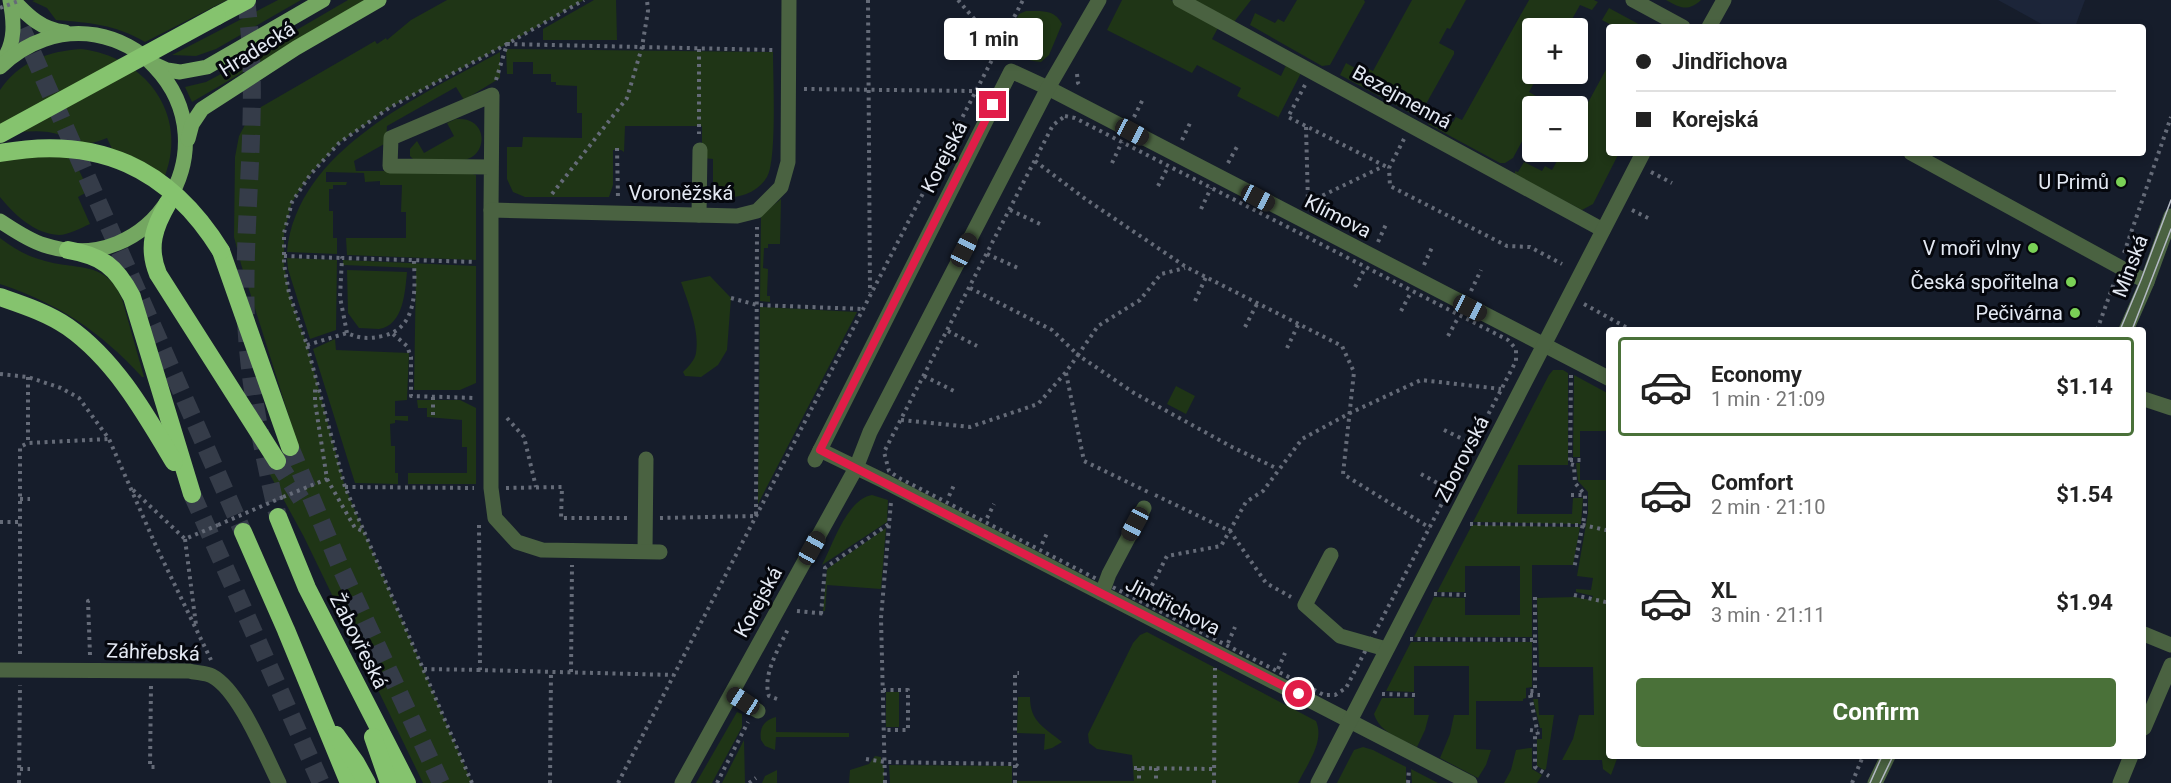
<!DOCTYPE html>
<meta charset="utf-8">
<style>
:root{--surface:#fff;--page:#f2f2f2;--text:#222;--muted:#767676;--line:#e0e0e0;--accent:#4a7139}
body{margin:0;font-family:Roboto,sans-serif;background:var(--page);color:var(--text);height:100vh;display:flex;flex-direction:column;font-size:22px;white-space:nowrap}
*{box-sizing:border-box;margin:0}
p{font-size:20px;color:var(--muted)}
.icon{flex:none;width:33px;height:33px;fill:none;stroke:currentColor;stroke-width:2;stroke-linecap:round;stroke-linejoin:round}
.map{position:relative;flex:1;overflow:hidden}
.side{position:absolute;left:1606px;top:327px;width:540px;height:432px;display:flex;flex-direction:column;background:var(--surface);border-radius:6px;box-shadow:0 3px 9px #0003}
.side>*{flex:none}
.top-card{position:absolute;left:1606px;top:24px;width:540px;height:132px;border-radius:6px;box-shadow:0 3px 9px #0003;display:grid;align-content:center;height:132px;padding:0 30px;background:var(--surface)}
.buttons{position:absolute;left:1522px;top:18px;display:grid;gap:12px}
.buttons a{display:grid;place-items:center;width:66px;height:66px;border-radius:6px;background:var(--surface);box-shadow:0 3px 9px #0003;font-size:30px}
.end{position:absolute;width:27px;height:27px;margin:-14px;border:8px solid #e11d48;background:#fff;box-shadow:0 0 0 3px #fff}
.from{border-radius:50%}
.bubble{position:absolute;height:42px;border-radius:6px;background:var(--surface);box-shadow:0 3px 9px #0003;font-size:20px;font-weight:700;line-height:42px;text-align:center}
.car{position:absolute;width:18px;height:36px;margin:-18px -9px;border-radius:8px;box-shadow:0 0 4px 2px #0007;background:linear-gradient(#222 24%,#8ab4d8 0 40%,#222 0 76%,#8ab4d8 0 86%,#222 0)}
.top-card b{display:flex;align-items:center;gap:21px;height:57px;font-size:22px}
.top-card b+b{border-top:2px solid var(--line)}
.top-card i{width:15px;height:15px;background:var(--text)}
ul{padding:10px 0 0;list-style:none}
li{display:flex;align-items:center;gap:18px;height:99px;margin:0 12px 9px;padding:0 18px;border:3px solid transparent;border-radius:6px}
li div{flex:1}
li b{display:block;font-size:22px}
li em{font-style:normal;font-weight:700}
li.selected{border-color:var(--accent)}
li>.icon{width:54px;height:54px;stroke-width:1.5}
.cta{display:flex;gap:12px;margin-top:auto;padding:12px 30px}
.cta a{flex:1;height:69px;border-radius:6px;background:var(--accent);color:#fff;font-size:24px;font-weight:700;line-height:69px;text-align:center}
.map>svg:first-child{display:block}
.built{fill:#1c2539}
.green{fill:#1f3516}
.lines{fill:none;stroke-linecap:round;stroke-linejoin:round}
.highway-tunnel{stroke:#353c49;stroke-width:18;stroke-dasharray:18 9;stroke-linecap:butt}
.path{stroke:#656b78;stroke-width:4;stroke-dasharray:3 4.5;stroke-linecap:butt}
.minor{stroke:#4a6241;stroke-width:15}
.major{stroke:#74a761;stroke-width:15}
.highway{stroke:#85c36e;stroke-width:18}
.tram{stroke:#b4bac5;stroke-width:1.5}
.path-bridge{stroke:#656b78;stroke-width:4;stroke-dasharray:3 4.5;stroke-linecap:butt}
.highway-bridge{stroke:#85c36e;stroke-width:18}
.route{stroke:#e11d48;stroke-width:8}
.poi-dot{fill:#7ad156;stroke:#05070d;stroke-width:2}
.labels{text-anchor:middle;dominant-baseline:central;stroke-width:6;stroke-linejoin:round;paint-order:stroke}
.street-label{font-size:20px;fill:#e4e9f3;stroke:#05070d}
.poi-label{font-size:20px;fill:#e4e9f3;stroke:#05070d;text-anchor:end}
</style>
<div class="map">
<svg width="2171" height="783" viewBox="0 0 2171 783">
<rect width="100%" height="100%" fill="#161d2b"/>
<polygon class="built" points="1998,0 2085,0 2075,27 2047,27"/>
<g class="green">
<path d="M 35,0 L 227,0 L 145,42 C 114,24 91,23 56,20 L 47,8 L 32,1 Z"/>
<polygon points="278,0 301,0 216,49 196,56 172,55"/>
<polygon points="348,0 367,0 192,102 185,87 206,82 219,75"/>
<polygon points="447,0 584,0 507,44 389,108 339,143 310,175 292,202 284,233 284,264 289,293 307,345 345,487 472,783 423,783 304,537 268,471 296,439 241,264 234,237 235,157 239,136 247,121 261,107 375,41 377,44 386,38 387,40 411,20"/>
<polygon points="594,0 616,0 617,40 543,40 543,29"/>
<polygon points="1122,0 1171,0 1219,26 1212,39 1281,76 1287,63 1302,71 1277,120 1278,117 1237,96 1241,88 1197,65 1192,73 1107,30"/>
<polygon points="1193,0 1251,0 1234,22"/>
<polygon points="1297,0 1364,0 1365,2 1330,65 1322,66 1250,25 1255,13 1275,23 1278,19 1284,22"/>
<polygon points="1412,0 1466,0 1450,29 1447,28 1439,43 1454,51 1454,54 1422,111 1416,116 1340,75 1346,63 1364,73 1367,68 1373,71"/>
<polygon points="1529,0 1594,0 1598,2 1592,10 1580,5 1567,28 1533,28 1533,74 1539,74 1529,92 1541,99 1543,103 1541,106 1533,106 1533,121 1513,158 1505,163 1500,163 1428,124 1435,112 1453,122 1456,117 1462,120"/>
<path d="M 1666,0 L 1701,0 C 1688,12 1680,8 1666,0 Z"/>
<polygon points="1609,8 1644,27 1615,27 1602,20"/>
<path d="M 1026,11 C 1041,11 1055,9 1062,24 L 1049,55 L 1041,62 C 1028,61 1011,55 1003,45 L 1019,14 Z"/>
<path d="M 81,49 C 144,56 189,113 165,176 L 113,151 L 107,138 C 71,152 79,137 48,132 C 32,130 16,133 0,134 L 0,90 C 19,62 48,51 81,49 Z"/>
<path d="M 506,49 L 773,52 C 773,76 777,161 767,177 C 756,195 737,198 718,198 L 713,183 L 713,159 L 702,158 L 702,126 L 625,126 L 624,152 L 621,150 L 613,150 L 613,185 L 609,197 L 525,197 L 513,192 L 507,179 L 507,147 L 522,147 L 523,137 L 582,138 L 582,113 L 577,113 L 577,86 L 556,85 L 556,82 L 551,82 L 551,74 L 533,74 L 533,62 L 513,62 L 513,74 L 507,74 Z"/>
<path d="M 500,52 L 500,78 L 464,100 L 456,87 L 387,126 L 386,143 L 354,161 L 356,171 L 463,171 L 476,175 L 476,260 L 347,255 L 346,238 L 406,238 L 406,212 L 401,212 L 402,185 L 380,185 L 380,181 L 365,182 L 364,173 L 326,172 L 326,182 L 347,182 L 346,185 L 333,185 L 333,189 L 329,189 L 329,211 L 333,211 L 333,238 L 337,238 L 337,254 L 287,252 C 297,149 421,96 500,52 Z"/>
<polygon points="1609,64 1610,153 1619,153 1593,204 1582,210 1515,175 1515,171 1518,172 1524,162 1542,171 1545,166 1552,170 1562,152 1578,152 1578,121"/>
<path d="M 456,119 C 461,119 466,119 470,121 C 486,128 485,151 470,158 C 458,164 427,160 413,159 L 410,156 L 410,149 L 417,141 L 424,153 L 454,136 L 447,123 Z"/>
<path d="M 0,147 L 73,158 L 89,191 L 78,197 L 90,224 C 81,228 68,235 59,235 C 34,234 14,214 0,197 Z"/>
<polygon points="781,199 780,244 768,244 768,248 764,248 763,268 768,269 767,296 770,296 770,302 760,301 761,215"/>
<path d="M 0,238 C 13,248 26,256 42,260 C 75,271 106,259 122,299 L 144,377 L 142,377 C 100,331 59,304 0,284 Z"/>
<polygon points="287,258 337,260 336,330 310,339 288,269"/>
<polygon points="343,260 476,266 476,383 460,390 414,390 416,268 343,265"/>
<path d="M 347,270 L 407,272 C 405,291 404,325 379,329 C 373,329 365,328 359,328 L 348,313 Z"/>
<path d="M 710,276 L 731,298 L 727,350 L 718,365 L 701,377 L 685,376 L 683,372 C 688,367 695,360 696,353 C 700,332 688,302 681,282 Z"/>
<polygon points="760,307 857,312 758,504"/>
<polygon points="335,339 336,350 409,353 407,400 395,401 395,416 408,416 408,421 395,420 395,423 390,424 391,446 395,446 395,473 398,473 398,484 355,483 313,349"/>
<polygon points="1553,370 1563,370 1568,373 1568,465 1518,465 1517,514 1572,514 1573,498 1583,498 1581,524 1473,522 1549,375"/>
<polygon points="1574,375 1609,394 1609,431 1580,431 1580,457 1573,457"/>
<polygon points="1176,386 1195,396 1186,414 1167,404"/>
<polygon points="417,400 460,400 476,408 476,484 408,484 408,473 467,473 467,447 462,447 462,420 427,417 427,408 418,408"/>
<polygon points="1576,463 1580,463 1580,480 1609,480 1610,756 1618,756 1611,775 1603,769 1602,760 1562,760 1573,739 1579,715 1594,715 1593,667 1539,667 1537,598 1575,597 1591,600 1593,596 1576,592 1576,589 1591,590 1593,578 1577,576 1588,513 1588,492 1578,481"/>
<path d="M 872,495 L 888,500 L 887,522 L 822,565 C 833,544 847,499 872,495 Z"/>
<polygon points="1472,525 1580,527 1573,565 1532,565 1532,637 1414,637 1434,597 1465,598 1465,615 1520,615 1520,566 1465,566 1465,592 1437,592"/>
<polygon points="886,528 881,589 827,585 825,611 823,611 827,569"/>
<path d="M 1147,632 L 1316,721 C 1325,742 1307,764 1298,783 L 1017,783 L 1017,781 L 1134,781 L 1132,755 L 1097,749 L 1089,743 L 1088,734 L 1133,643 L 1140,635 Z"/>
<polygon points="1411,642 1532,642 1532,687 1526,688 1526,698 1523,699 1523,701 1476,701 1476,749 1491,750 1486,765 1478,778 1440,758 1450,734 1454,715 1469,715 1469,666 1414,666 1414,692 1386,691"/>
<rect x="886" y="692" width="13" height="35"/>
<path d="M 1018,697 L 1030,697 C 1030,722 1044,727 1062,742 L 1052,748 L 1044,750 L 1045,734 L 1017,733 Z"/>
<path d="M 1382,698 L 1414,698 L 1414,715 L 1429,715 L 1425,730 L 1417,747 C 1400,738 1380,733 1374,714 Z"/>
<polygon points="1533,699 1538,699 1539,715 1554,715 1546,769 1544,770 1537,766 1537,739 1542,739 1542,728 1540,728"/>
<polygon points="737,712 742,714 742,727 712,783 696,783"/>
<path d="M 776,717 L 776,732 L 849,733 L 849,737 L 776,737 L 775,750 L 765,746 L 761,740 C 759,728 764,720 776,717 Z"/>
<polygon points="744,740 745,783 722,783"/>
<polygon points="1363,747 1373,750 1406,767 1406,783 1337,783 1354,750"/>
<polygon points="1530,748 1532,748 1532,769 1542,775 1537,783 1504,783 1511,770 1516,750"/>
<polygon points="875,756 881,757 881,764 884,765 884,783 849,783 850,770 869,764"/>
<polygon points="889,765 1012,766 1012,783 890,783"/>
<polygon points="1411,769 1438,783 1412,783"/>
<polygon points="777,770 777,783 762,783 765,776"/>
</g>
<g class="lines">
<g class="highway-tunnel">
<path d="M 246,0 C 261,106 242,213 246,319 C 249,386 263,453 278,517"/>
<polyline points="11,4 243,532"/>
<polyline points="290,447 339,564 441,783"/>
<polyline points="277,461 303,502"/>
<polyline points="192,494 321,783"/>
</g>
<g class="path">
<polyline points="868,0 870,293"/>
<polyline points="958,0 999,48"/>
<polyline points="699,49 699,134"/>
<polyline points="1077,74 1078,83 1080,86"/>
<polyline points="496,80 507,44 774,50"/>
<polyline points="1305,85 1288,117 1389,168"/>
<polyline points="804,89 975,91"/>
<polygon points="1065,116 1075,118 1508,340 1516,349 1516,361 1346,688 1335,695 1324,695 899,478 889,471 884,452 1053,125"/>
<polyline points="1134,117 1144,97"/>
<polyline points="1306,127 1308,203"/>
<polyline points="1404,139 1389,168 1390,186 1507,246 1530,247 1562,264"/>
<polyline points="1182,140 1191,121"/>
<polyline points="617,148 618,198"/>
<polyline points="1035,161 1084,198 1186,267 1342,346 1354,372 1343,474 1430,528"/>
<polyline points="1112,163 1122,142"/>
<polyline points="1228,163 1238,145"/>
<polyline points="1651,172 1672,183"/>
<polyline points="1158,186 1168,167"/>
<polyline points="552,194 627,98 642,47 648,11 647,0"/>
<polyline points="1309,202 1384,166"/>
<polyline points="1201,209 1211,188"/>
<polyline points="1010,210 1040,224"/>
<polyline points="1632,210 1652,220"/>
<polyline points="1378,242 1387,222"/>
<polyline points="2124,253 2171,117"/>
<polyline points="987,254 1018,268"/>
<polyline points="284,256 342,258"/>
<polyline points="1424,265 1433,245"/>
<polyline points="1355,287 1364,270"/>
<polyline points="970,288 1052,330 1078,355 1098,326 1140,300 1161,274 1185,268"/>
<polyline points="1471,291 1481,270"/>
<polyline points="731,298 757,305 863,309"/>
<polyline points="1195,301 1206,277"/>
<polyline points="1584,304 1631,330"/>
<polyline points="1401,311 1410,294"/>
<polyline points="1245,327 1258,302"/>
<polyline points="2097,330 2114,283"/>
<polyline points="948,331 977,346"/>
<polyline points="347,333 340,297 342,258 476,262"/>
<polyline points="393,334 407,346 411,357 411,396 476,398"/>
<polyline points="1448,336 1458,318"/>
<path d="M 307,345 L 347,333 C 361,339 368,339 383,336 C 418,328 415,289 414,261"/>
<polyline points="1287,348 1299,323"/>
<polyline points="1066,373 1084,461 1148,492"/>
<polyline points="0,374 28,377 61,388 79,398 109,439 156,546 211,660"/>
<polyline points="1571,375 1570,464 1574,465 1575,483 1585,495 1585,513 1574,569"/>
<polyline points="924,376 954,391"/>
<polyline points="28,377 28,443"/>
<polyline points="433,397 433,419"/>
<polyline points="507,418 524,437 536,487"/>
<polyline points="901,420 970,427 1038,404 1066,372 1078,355 1134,393 1232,447 1278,469"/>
<polyline points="1444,430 1473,444"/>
<polyline points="1570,460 1581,460"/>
<polyline points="1421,474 1450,490"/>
<polyline points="327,479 355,528 363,531"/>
<polyline points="345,487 474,488"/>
<polyline points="506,488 562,487 561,518 631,518"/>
<polyline points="133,490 185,539 218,525"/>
<polyline points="1155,495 1230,531 1266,583 1291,597"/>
<polyline points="1571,495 1585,495"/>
<polyline points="949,496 955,483"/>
<polyline points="283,497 327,479 315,402 315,386"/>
<polyline points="20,499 30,499"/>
<polyline points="660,518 756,516 757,227"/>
<polyline points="987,518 994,504"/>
<polyline points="0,522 20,522"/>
<polyline points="1470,524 1583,525 1610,531"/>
<polyline points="479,525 480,670 673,675"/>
<polyline points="185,539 196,625"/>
<polyline points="1042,544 1048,531"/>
<polyline points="1434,594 1466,595"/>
<polyline points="1574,595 1610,603"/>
<polyline points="1145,599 1167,556 1221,546 1246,502 1263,491 1302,439 1350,413 1421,380 1501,389"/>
<polyline points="797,611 826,614"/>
<polyline points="821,614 825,568 889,524"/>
<polyline points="1184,617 1190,604"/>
<polyline points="1410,639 1535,640 1535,595"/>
<polyline points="1535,640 1535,691 1530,691 1530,695 1538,735 1535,735 1535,767 1549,776"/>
<polyline points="1228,643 1235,627"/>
<polyline points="20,654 20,447 28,443 109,439"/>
<polyline points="90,655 88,601 93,600"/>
<polyline points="424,669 480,670"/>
<polyline points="1278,669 1285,653"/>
<polyline points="571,672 572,565"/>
<polyline points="151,686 150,767 155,767"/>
<polyline points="883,690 908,690 908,730 884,730"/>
<polyline points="1382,694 1415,695"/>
<polyline points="1530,695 1540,695"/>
<path d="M 777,699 L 769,696 C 762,675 779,648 788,629"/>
<polyline points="1530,730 1538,731"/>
<polyline points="866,759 885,762 1015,764 1021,769"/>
<polyline points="1134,768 1214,769"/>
<polyline points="1139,768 1139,783"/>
<polyline points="1156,768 1156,783"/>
<polyline points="20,769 30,769"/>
<polyline points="19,783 20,685"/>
<polyline points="472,783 345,487 307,345 289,293 284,264 284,233 292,202 310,175 339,143 389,108 507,44 584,0"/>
<polyline points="550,783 551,672"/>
<polyline points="618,783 1023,0"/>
<polyline points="717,783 748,722"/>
<polyline points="749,783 756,778"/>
<polyline points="885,783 881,618 891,502"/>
<polyline points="1015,783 1015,673 1019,673"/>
<polyline points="1214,783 1215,668"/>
<polyline points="1408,783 1409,769"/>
<polyline points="1852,783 1863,756"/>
</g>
<g class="minor">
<polyline points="1180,0 1603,230"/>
<polyline points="1633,0 1683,27"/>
<polyline points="1709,27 1724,0"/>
<polyline points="1911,153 2147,282"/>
<polyline points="491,210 492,95 391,138 390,166 491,167"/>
<polyline points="699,215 700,150"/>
<polyline points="2126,330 2147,282 2171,216"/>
<polyline points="2144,399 2171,408"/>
<polyline points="820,450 884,481 1470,783"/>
<polyline points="815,460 1011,71 1048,88 1610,379"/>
<polyline points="645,551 646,459"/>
<polyline points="660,552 542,550 517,542 495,518 491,488 491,210 737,216 757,211 781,187 788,162 789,0"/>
<polyline points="1331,555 1305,605 1340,636 1386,649"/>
<polyline points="1102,593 1109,574 1144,508"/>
<polyline points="2144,634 2171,645"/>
<path d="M 0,670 L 189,671 C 197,673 206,673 212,676 C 239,690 265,755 279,783"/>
<polyline points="732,694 758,711"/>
<polyline points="2144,728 2171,665"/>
<polyline points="682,783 856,468 870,432 1048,88 1099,0"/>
<polyline points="1318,783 1643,153"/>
<polyline points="1875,783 1888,756"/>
<polyline points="2120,783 2131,756"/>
</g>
<g class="major">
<path d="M 13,0 C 28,16 42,30 65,32"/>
<path d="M 3,60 C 16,42 14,21 10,0"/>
<polyline points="156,65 167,70 180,72 207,67 323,0"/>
<path d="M 0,67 C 26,42 60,29 96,35 C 118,39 140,50 155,67 C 232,148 151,280 44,245 C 28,240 14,230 0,221"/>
<polyline points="188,139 192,124 202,109 296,48 379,0"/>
</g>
<g class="highway">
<polyline points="217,16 247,0"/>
<path d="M 168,203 C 154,227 147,247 158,274 L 277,461"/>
<path d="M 68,250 C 102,256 116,266 132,297 L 192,494"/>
<polyline points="221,251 290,447"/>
<path d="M 0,297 C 23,305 48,313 68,327 C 115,360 145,413 174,462"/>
<polyline points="278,517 307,588 407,783"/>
<polyline points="243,532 286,630 349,783"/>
<polyline points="336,735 356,763 367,783"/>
<polyline points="373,737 389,783"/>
</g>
<g class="tram">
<polyline points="2120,330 2141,280 2171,200"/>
<polyline points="2132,330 2171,229"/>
<polyline points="1870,783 1882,756"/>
<polyline points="1880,783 1893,756"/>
</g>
<g class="path-bridge">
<polyline points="0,8 21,0"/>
<polyline points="218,525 283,497"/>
</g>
<g class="highway-bridge">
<polyline points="0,134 217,16"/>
<path d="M 0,153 C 97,135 169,167 221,251"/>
</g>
</g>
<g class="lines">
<polyline class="route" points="993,105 820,450 1299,694"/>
</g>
<g class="poi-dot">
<circle cx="2121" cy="182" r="6"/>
<circle cx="2033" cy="248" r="6"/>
<circle cx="2071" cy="282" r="6"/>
<circle cx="2075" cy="313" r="6"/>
</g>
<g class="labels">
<g class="street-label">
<text transform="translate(257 49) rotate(-32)">Hradecká</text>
<text transform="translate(1402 97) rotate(29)">Bezejmenná</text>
<text transform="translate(944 157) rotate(-63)">Korejská</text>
<text x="681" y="193">Voroněžská</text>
<text transform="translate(1338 216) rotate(27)">Klímova</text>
<text transform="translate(2130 266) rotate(-69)">Minská</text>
<text transform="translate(1462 459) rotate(-63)">Zborovská</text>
<text transform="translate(758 602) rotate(-61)">Korejská</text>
<text transform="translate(1173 606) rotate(27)">Jindřichova</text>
<text transform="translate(359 641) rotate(63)">Žabovřeská</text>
<text transform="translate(153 652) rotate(2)">Záhřebská</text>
</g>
<g class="poi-label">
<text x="2109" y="182">U Primů</text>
<text x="2021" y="248">V moři vlny</text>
<text x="2059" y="282">Česká spořitelna</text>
<text x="2063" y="313">Pečivárna</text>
</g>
</g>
</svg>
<div class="buttons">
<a>+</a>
<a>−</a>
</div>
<i class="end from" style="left:1299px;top:694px"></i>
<i class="end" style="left:993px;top:105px"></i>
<div class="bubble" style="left:944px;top:18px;width:99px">1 min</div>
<i class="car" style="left:1132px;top:132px;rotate:118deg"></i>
<i class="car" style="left:1258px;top:198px;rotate:118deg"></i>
<i class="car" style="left:964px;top:250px;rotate:27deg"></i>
<i class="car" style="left:1470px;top:308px;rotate:117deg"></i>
<i class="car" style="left:1135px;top:524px;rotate:208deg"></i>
<i class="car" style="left:812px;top:548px;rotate:29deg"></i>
<i class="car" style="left:743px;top:701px;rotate:303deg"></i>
<div class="top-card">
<b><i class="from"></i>Jindřichova</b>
<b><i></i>Korejská</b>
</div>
<section class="side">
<ul>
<li class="selected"><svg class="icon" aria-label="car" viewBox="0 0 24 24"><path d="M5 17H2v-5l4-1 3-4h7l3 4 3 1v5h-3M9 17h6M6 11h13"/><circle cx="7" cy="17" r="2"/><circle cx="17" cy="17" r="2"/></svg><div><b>Economy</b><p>1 min · 21:09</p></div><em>$1.14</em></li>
<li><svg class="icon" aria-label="car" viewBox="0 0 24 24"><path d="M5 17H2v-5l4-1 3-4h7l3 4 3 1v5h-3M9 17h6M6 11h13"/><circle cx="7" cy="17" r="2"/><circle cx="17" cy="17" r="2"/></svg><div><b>Comfort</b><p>2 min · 21:10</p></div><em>$1.54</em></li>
<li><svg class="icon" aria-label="car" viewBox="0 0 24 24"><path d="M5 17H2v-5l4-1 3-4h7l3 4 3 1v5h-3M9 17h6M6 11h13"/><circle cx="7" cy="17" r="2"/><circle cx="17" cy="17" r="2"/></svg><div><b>XL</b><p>3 min · 21:11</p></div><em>$1.94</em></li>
</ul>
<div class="cta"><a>Confirm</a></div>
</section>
</div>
